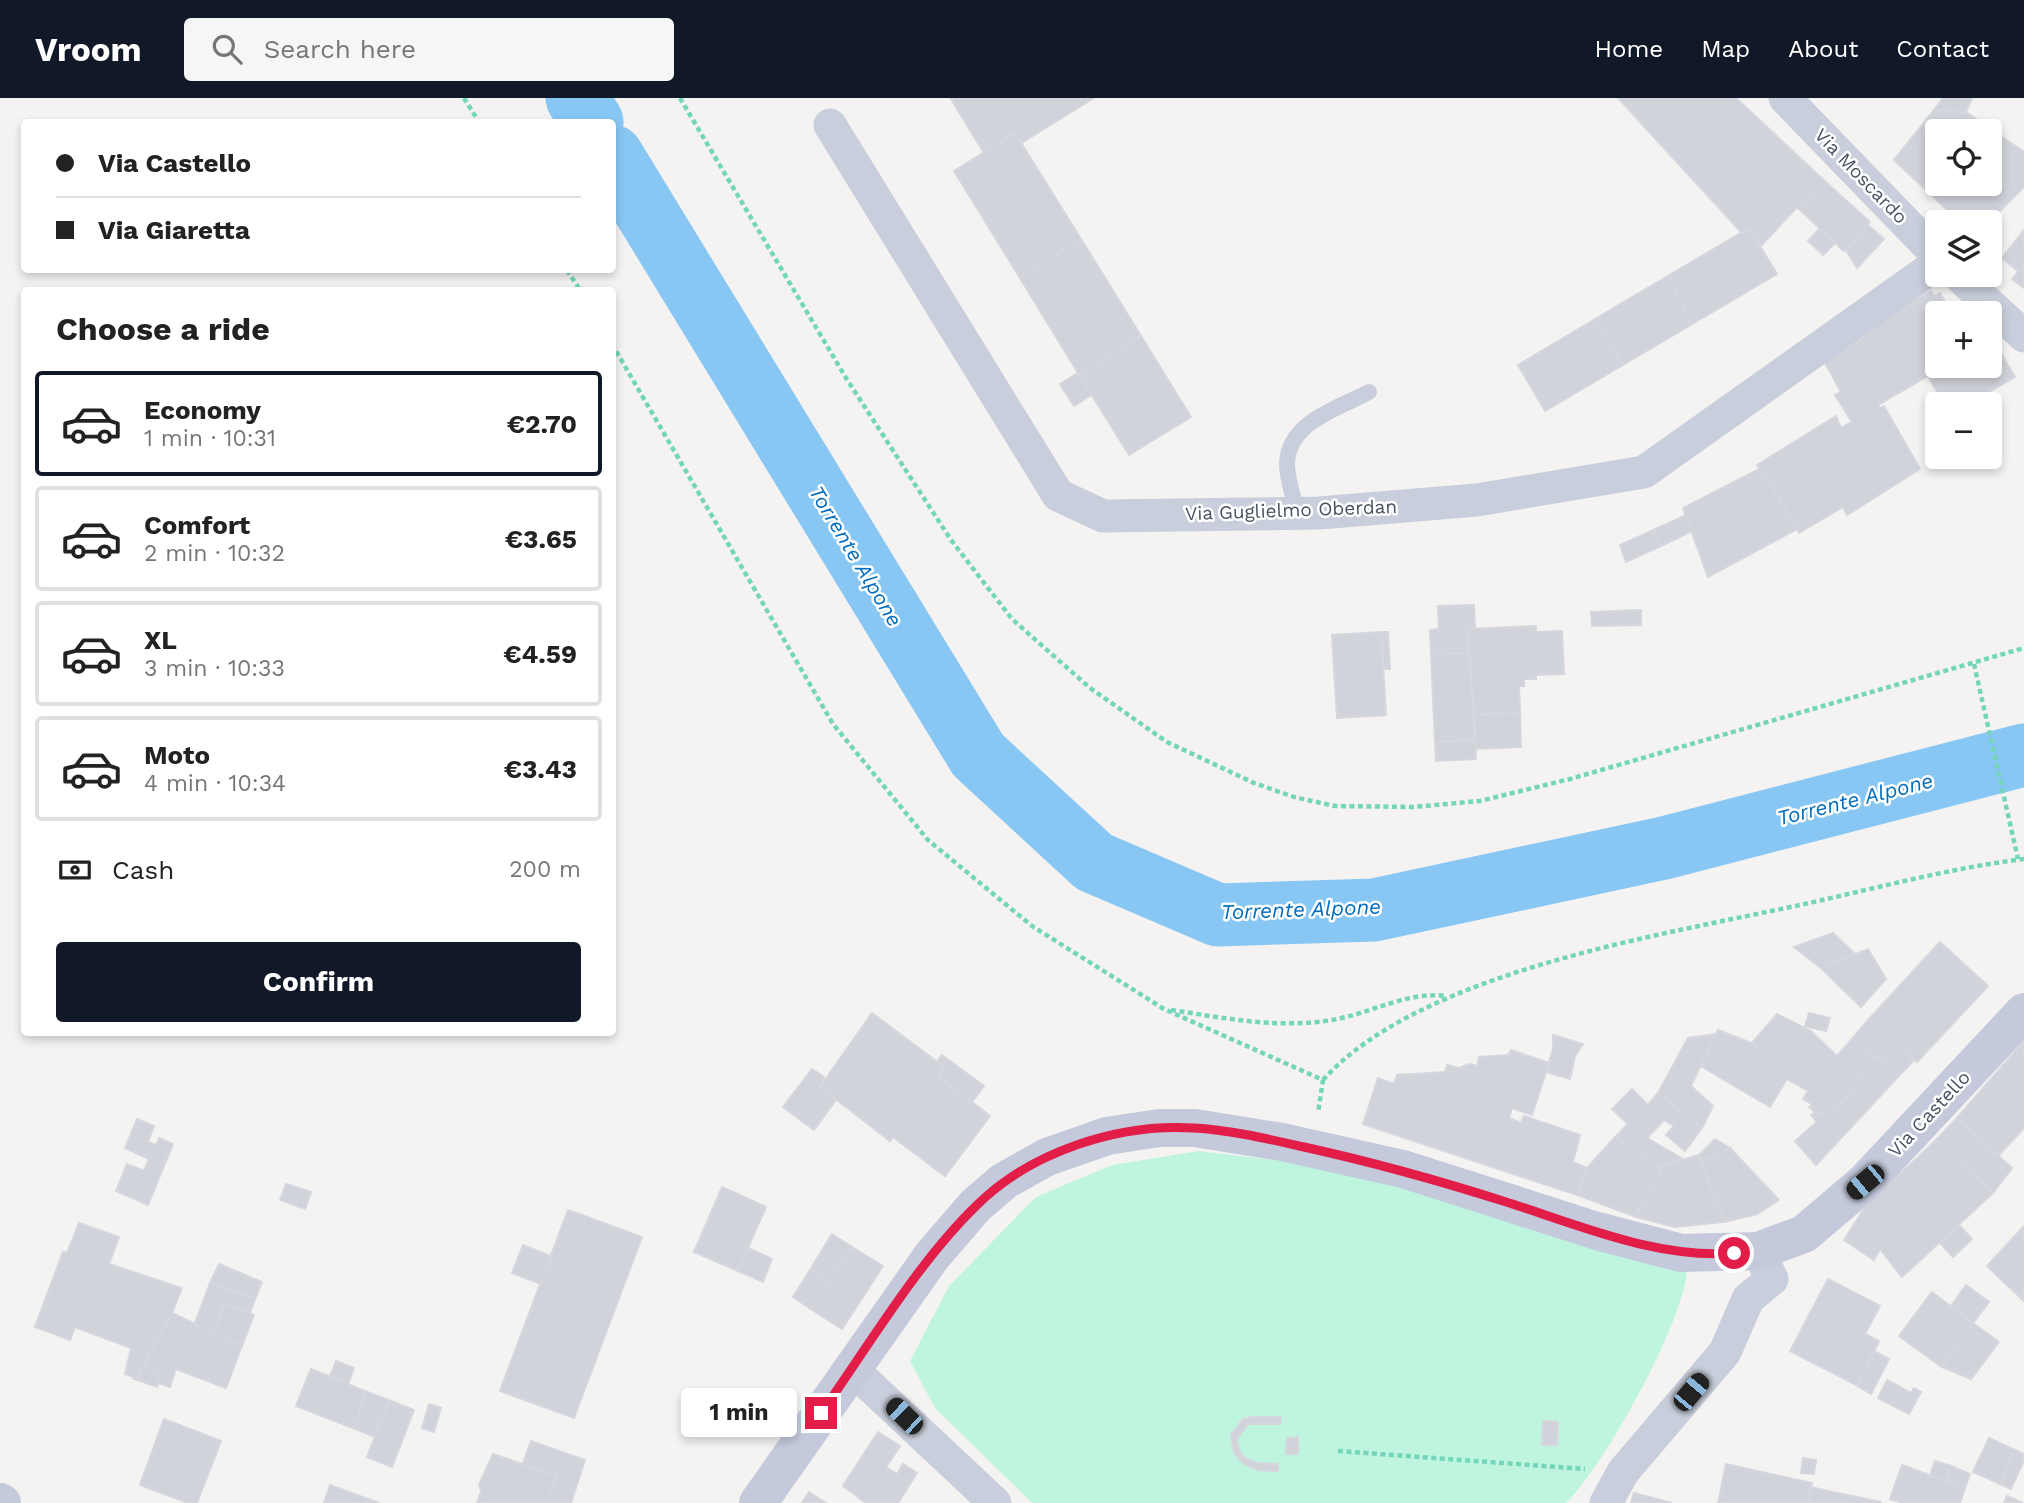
<!DOCTYPE html>
<meta charset="utf-8">
<style>
:root{--surface:#fff;--page:#f6f6f6;--text:#222;--muted:#767676;--line:#e0e0e0;--accent:#111827}
body{margin:0;font-family:"Work Sans",sans-serif;background:var(--page);color:var(--text);height:100vh;display:flex;flex-direction:column;font-size:26px;white-space:nowrap}
*{box-sizing:border-box;margin:0}
p{font-size:23px;color:var(--muted)}
.icon{flex:none;width:38px;height:38px;fill:none;stroke:currentColor;stroke-width:2;stroke-linecap:round;stroke-linejoin:round}
.map{position:relative;flex:1;overflow:hidden}
.drawer{position:absolute;left:21px;top:189px;width:595px;height:749px;display:flex;flex-direction:column;background:var(--surface);border-radius:7px;box-shadow:0 4px 10px #0003}
.drawer>*{flex:none}
.guide{position:absolute;left:21px;top:21px;width:595px;height:154px;border-radius:7px;box-shadow:0 4px 10px #0003;display:grid;align-content:center;height:154px;padding:0 35px;background:var(--surface)}
.controls{position:absolute;left:1925px;top:21px;display:grid;gap:14px}
.controls a{display:grid;place-items:center;width:77px;height:77px;border-radius:7px;background:var(--surface);box-shadow:0 4px 10px #0003;font-size:35px}
.end{position:absolute;width:32px;height:32px;margin:-16px;border:9px solid #e11d48;background:#fff;box-shadow:0 0 0 4px #fff}
.from{border-radius:50%}
.bubble{position:absolute;height:49px;border-radius:7px;background:var(--surface);box-shadow:0 4px 10px #0003;font-size:23px;font-weight:700;line-height:49px;text-align:center}
.car{position:absolute;width:21px;height:42px;margin:-21px -10px;border-radius:9px;box-shadow:0 0 5px 2px #0007;background:linear-gradient(#222 24%,#8ab4d8 0 40%,#222 0 76%,#8ab4d8 0 86%,#222 0)}
.guide b{display:flex;align-items:center;gap:24px;height:66px;font-size:26px}
.guide b+b{border-top:2px solid var(--line)}
.guide i{width:18px;height:18px;background:var(--text)}
ul{padding:0;list-style:none}
li{display:flex;align-items:center;gap:21px;height:105px;margin:0 14px 10px;padding:0 21px;border:4px solid var(--line);border-radius:7px}
li div{flex:1}
li b{display:block;font-size:26px}
li em{font-style:normal;font-weight:700}
li.current{border-color:var(--accent)}
li>.icon{width:63px;height:63px;stroke-width:1.5}
h2{padding:0 35px;font-size:32px;line-height:84px}
.pay{display:flex;align-items:center;gap:18px;height:77px;padding:0 35px;font-size:26px}
.pay p{margin-inline-start:auto}
.cta{display:flex;gap:14px;margin-top:auto;padding:14px 35px}
.cta a{flex:1;height:80px;border-radius:7px;background:var(--accent);color:#fff;font-size:28px;font-weight:700;line-height:80px;text-align:center}
header{display:flex;align-items:center;gap:42px;box-sizing:border-box;height:98px;padding:0 35px;background:var(--accent);color:#fff}
header strong{font-size:33px}
nav{display:flex;gap:38px;margin-inline-start:auto;font-size:24px}
.search{width:490px;height:63px;background:var(--page);display:flex;align-items:center;gap:18px;box-sizing:border-box;padding:0 24px;border-radius:7px;color:var(--muted);font-size:26px}
.map>svg:first-child{display:block}
.green{fill:#bff4df}
.lines{fill:none;stroke-linecap:round;stroke-linejoin:round}
.river{stroke:#88c7f4;stroke-width:63}
.building{fill:#d1d3da;stroke:#d6d6de;stroke-width:2;fill-rule:evenodd}
.path{stroke:#73d6ba;stroke-width:4.5;stroke-dasharray:5 3.5;stroke-linecap:butt}
.lane{stroke:#c8cedb;stroke-width:16}
.street{stroke:#c8cedb;stroke-width:33}
.secondary{stroke:#c4cadc;stroke-width:38}
.route{stroke:#e11d48;stroke-width:9}
.labels{text-anchor:middle;dominant-baseline:central;stroke-width:5;stroke-linejoin:round;paint-order:stroke}
.street-label{font-size:19px;fill:#485062;stroke:#fff}
.water-label{font-size:21px;font-style:italic;fill:#006cbd;stroke:#fff}
</style>
<header>
<strong>Vroom</strong>
<div class="search"><svg class="icon" aria-label="search" viewBox="0 0 24 24"><circle cx="10" cy="10" r="6"/><path d="M15 15l6 6"/></svg>Search here</div>
<nav><a>Home</a><a>Map</a><a>About</a><a>Contact</a></nav>
</header>
<div class="map">
<svg width="2024" height="1405" viewBox="0 0 2024 1405">
<rect width="100%" height="100%" fill="#f5f3f2"/>
<path class="green" d="M 1199,1053 L 1307,1066 L 1386,1084 L 1687,1172 C 1684,1224 1604,1368 1566,1405 L 1032,1405 L 935,1310 L 910,1263 L 949,1188 L 1036,1099 L 1112,1067 Z"/>
<g class="lines">
<g class="river">
<polyline points="577,0 592,24"/>
<polyline points="612,58 978,657 1094,764 1218,817 1374,812 1664,750 2024,657"/>
</g>
</g>
<g class="building">
<polygon points="1094,0 1021,45 1015,35 984,55 951,1"/>
<polygon points="1618,0 1736,0 1829,87 1797,109 1761,148 1749,130 1741,134"/>
<polygon points="1943,0 1972,0 1966,14 1934,12"/>
<path d="M 1934,12 L 1966,14 L 2024,54 L 2024,89 L 1989,124 L 1960,124 L 1894,62 ZM 1937,33 L 1990,33 L 1990,86 L 1937,86 Z"/>
<polygon points="1015,35 1081,141 1020,180 954,73"/>
<polygon points="1829,87 1870,124 1844,153 1797,109"/>
<polygon points="1868,127 1884,141 1857,170 1846,152"/>
<polygon points="1749,130 1777,176 1692,226 1668,178"/>
<polygon points="1820,130 1835,145 1823,157 1808,143"/>
<polygon points="2024,132 2024,166 2018,173 2002,160"/>
<polygon points="1081,141 1141,238 1080,278 1020,180"/>
<polygon points="2024,166 2024,190 2012,181"/>
<polygon points="1668,178 1692,226 1623,267 1595,221"/>
<polygon points="1931,193 1934,198 1940,195 1952,215 1937,215 1937,268 1990,268 1990,248 1992,252 1996,247 2015,279 1968,306 1944,306 1928,278 1878,307 1880,310 1884,308 1920,371 1847,417 1843,409 1799,435 1757,367 1836,318 1841,330 1852,324 1835,297 1841,294 1824,263 1865,239 1861,234"/>
<polygon points="1595,221 1623,267 1545,313 1518,267"/>
<polygon points="1141,238 1191,319 1129,357 1080,278"/>
<polygon points="1078,275 1091,297 1074,308 1060,286"/>
<polygon points="1761,370 1797,431 1708,479 1683,410"/>
<polygon points="1686,417 1692,433 1659,449 1653,432"/>
<polygon points="1653,432 1659,449 1626,464 1620,447"/>
<polygon points="1474,507 1475,530 1467,531 1469,555 1440,556 1438,508"/>
<polygon points="1641,512 1641,527 1592,528 1591,514"/>
<polygon points="1536,528 1536,581 1524,581 1524,588 1519,588 1520,614 1475,617 1467,531"/>
<polygon points="1440,531 1440,556 1431,556 1430,532"/>
<polygon points="1562,533 1564,576 1536,577 1536,534"/>
<polygon points="1381,534 1388,534 1390,571 1383,571"/>
<polygon points="1381,534 1386,617 1337,620 1332,537"/>
<polygon points="1469,555 1475,642 1435,644 1431,556"/>
<polygon points="1520,614 1521,649 1475,651 1475,617"/>
<polygon points="1475,642 1476,661 1436,663 1435,644"/>
<polygon points="1833,835 1855,856 1821,870 1794,849"/>
<polygon points="1940,844 1988,888 1917,964 1869,921"/>
<polygon points="1868,851 1886,881 1861,909 1821,870"/>
<polygon points="872,915 944,969 938,978 990,1018 945,1078 893,1039 890,1043 820,989"/>
<polygon points="1809,915 1830,920 1826,933 1805,928"/>
<polygon points="1777,916 1811,933 1861,981 1833,1016 1825,1011 1818,1017 1809,1009 1813,1007 1803,1001 1808,993 1787,981 1752,945"/>
<polygon points="1869,921 1914,962 1898,979 1878,958 1875,961 1851,942"/>
<polygon points="1718,932 1752,945 1787,981 1770,1009 1701,968"/>
<polygon points="1716,936 1691,988 1713,1008 1702,1030 1658,995 1688,940"/>
<polygon points="1553,937 1583,946 1575,958 1570,981 1546,974 1553,951"/>
<polygon points="1851,942 1875,961 1878,958 1898,979 1816,1067 1795,1043 1817,1024 1811,1017 1816,1013 1818,1017 1825,1011 1833,1016 1861,981 1837,958"/>
<polygon points="2024,943 2024,1030 1999,1057 1957,1020"/>
<polygon points="1511,952 1549,965 1532,1017 1512,1010 1509,1020 1521,1025 1524,1018 1580,1037 1573,1064 1587,1070 1577,1097 1363,1026 1378,980 1394,986 1397,977 1445,974 1447,967 1459,970 1469,966 1477,968 1479,959 1508,957"/>
<polygon points="942,957 984,988 972,1004 938,978 944,969 937,964"/>
<polygon points="812,971 824,979 820,989 836,1002 814,1032 783,1009"/>
<polygon points="1632,991 1648,1007 1658,995 1702,1030 1685,1053 1666,1037 1674,1028 1664,1022 1647,1040 1683,1061 1664,1067 1662,1070 1615,1039 1628,1026 1612,1011"/>
<polygon points="1957,1020 2012,1070 1993,1095 1936,1042"/>
<polygon points="137,1021 154,1028 148,1044 156,1047 159,1040 173,1046 148,1107 116,1093 127,1066 144,1073 149,1061 125,1050"/>
<polygon points="1615,1039 1662,1070 1642,1113 1638,1110 1636,1119 1577,1097 1587,1070"/>
<polygon points="1715,1041 1730,1050 1702,1065 1699,1057"/>
<polygon points="1936,1042 1993,1095 1902,1179 1880,1151 1874,1162 1844,1142 1866,1108"/>
<polygon points="1730,1050 1779,1102 1757,1116 1724,1124 1702,1065"/>
<polygon points="1699,1057 1724,1124 1675,1129 1636,1119 1664,1067"/>
<polygon points="286,1086 311,1094 305,1111 280,1102"/>
<polygon points="722,1089 766,1109 738,1173 694,1154"/>
<polygon points="568,1112 642,1139 574,1320 500,1293"/>
<polygon points="79,1125 119,1139 109,1166 182,1190 172,1215 137,1280 125,1276 131,1250 75,1229 70,1242 35,1229 63,1154 67,1155"/>
<polygon points="1959,1127 1972,1141 1953,1159 1940,1145"/>
<polygon points="2024,1128 2024,1203 1987,1168"/>
<polygon points="832,1136 852,1149 828,1186 810,1172"/>
<polygon points="523,1147 551,1158 541,1186 512,1175"/>
<polygon points="852,1149 883,1168 842,1231 811,1211"/>
<polygon points="748,1150 772,1161 763,1184 738,1173"/>
<polygon points="219,1166 262,1184 255,1201 210,1185"/>
<polygon points="810,1172 828,1186 811,1211 793,1199"/>
<polygon points="1828,1181 1880,1208 1865,1236 1879,1243 1858,1288 1790,1253"/>
<polygon points="210,1185 255,1201 250,1215 224,1205 214,1235 194,1228"/>
<polygon points="1966,1187 1989,1204 1973,1225 1951,1208"/>
<polygon points="1932,1194 1973,1225 1942,1269 1899,1238"/>
<polygon points="224,1205 254,1217 242,1248 214,1235"/>
<polygon points="172,1215 242,1248 226,1290 176,1271 170,1289 158,1285 162,1275 143,1268"/>
<polygon points="1973,1225 1999,1244 1971,1281 1942,1269"/>
<polygon points="1874,1253 1889,1261 1871,1296 1858,1288"/>
<polygon points="336,1263 354,1270 348,1286 330,1278"/>
<polygon points="143,1268 162,1275 157,1289 132,1280 137,1280"/>
<polygon points="311,1271 365,1293 355,1331 296,1308"/>
<polygon points="1887,1282 1911,1295 1914,1290 1921,1294 1909,1316 1878,1300"/>
<polygon points="365,1293 389,1302 375,1339 355,1331"/>
<polygon points="389,1302 414,1312 392,1369 367,1359"/>
<polygon points="429,1306 441,1310 434,1334 422,1330"/>
<polygon points="1253,1319 1280,1319 1281,1326 1248,1326 1237,1341 1239,1352 1244,1360 1258,1365 1278,1366 1278,1373 1258,1372 1244,1366 1234,1355 1231,1337 1243,1321"/>
<polygon points="164,1321 221,1343 197,1405 188,1405 140,1387"/>
<polygon points="1543,1323 1558,1324 1557,1347 1542,1347"/>
<polygon points="878,1334 900,1348 886,1369 897,1376 903,1366 917,1375 898,1405 866,1405 843,1388"/>
<polygon points="1298,1339 1298,1356 1286,1356 1287,1340"/>
<polygon points="1989,1340 2015,1352 2000,1386 1973,1374"/>
<polygon points="531,1343 585,1362 571,1405 548,1405 557,1378 523,1366"/>
<polygon points="2015,1352 2024,1356 2024,1362 2011,1391 2000,1386"/>
<polygon points="493,1356 557,1378 548,1405 477,1405 481,1393 479,1387"/>
<polygon points="1803,1360 1816,1362 1814,1376 1801,1375"/>
<polygon points="1935,1363 1951,1368 1946,1383 1930,1378"/>
<polygon points="1726,1366 1812,1385 1808,1405 1718,1405"/>
<polygon points="1902,1367 1965,1390 1960,1405 1903,1405 1890,1401"/>
<polygon points="1951,1368 1970,1376 1965,1390 1946,1383"/>
<polygon points="330,1387 379,1405 324,1405"/>
<polygon points="1811,1389 1828,1393 1825,1405 1808,1405"/>
<polygon points="1828,1393 1881,1404 1881,1405 1825,1405"/>
<polygon points="809,1394 826,1405 802,1405"/>
<polygon points="1634,1395 1672,1405 1631,1405"/>
<polygon points="2007,1398 2023,1405 2004,1405"/>
</g>
<g class="lines">
<g class="path">
<polyline points="464,0 479,24"/>
<polyline points="680,0 846,280 951,442 1012,521 1090,590 1167,644 1254,685 1294,699 1335,708 1413,709 1480,703 1570,681 2024,550"/>
<polyline points="567,172 580,192"/>
<polyline points="612,246 833,626 928,742 1032,828 1164,911 1323,982 1318,1015"/>
<polyline points="1974,566 2018,761"/>
<path d="M 1171,912 C 1225,920 1278,931 1332,922 C 1372,915 1407,893 1447,898"/>
<path d="M 1323,982 C 1420,874 1661,837 1800,807 C 1874,791 1949,770 2024,761"/>
<polyline points="1338,1353 1585,1371"/>
</g>
<path class="lane" d="M 1297,415 C 1294,400 1287,382 1287,366 C 1288,324 1337,311 1369,294"/>
<g class="street">
<polyline points="1785,0 1937,157"/>
<polyline points="830,27 1058,397 1103,418 1319,415 1477,402 1644,374 1937,166"/>
<polyline points="1958,177 2024,238"/>
<polyline points="852,1271 995,1405"/>
<polyline points="1606,1405 1623,1374 1725,1254 1748,1201 1772,1181 1758,1153"/>
</g>
<g class="secondary">
<polyline points="0,1404 2,1405"/>
<polyline points="758,1405 932,1158 975,1108 1004,1083 1047,1059 1107,1038 1159,1030 1195,1030 1282,1044 1403,1071 1597,1133 1681,1155 1758,1153 1804,1136 1865,1084 2024,914"/>
</g>
</g>
<g class="lines">
<path class="route" d="M 821,1315 C 868,1249 918,1164 976,1108 C 1030,1054 1118,1025 1194,1030 C 1231,1032 1268,1041 1304,1049 C 1372,1064 1437,1082 1503,1103 C 1577,1126 1655,1161 1734,1155"/>
</g>
<g class="labels">
<g class="street-label">
<text transform="translate(1861 78) rotate(46)">Via Moscardo</text>
<text transform="translate(1291 412) rotate(-2)">Via Guglielmo Oberdan</text>
<text transform="translate(1929 1016) rotate(-47)">Via Castello</text>
</g>
<g class="water-label">
<text transform="translate(856 458) rotate(59)">Torrente Alpone</text>
<text transform="translate(1855 701) rotate(-14)">Torrente Alpone</text>
<text transform="translate(1301 811) rotate(-2)">Torrente Alpone</text>
</g>
</g>
</svg>
<div class="controls">
<a><svg class="icon" aria-label="locate" viewBox="0 0 24 24"><circle cx="12" cy="12" r="6"/><path d="M12 2v4M12 18v4M2 12h4M18 12h4"/></svg></a>
<a><svg class="icon" aria-label="layers" viewBox="0 0 24 24"><path d="M12 4l9 5-9 5-9-5zM3 14l9 5 9-5"/></svg></a>
<a>+</a>
<a>−</a>
</div>
<i class="end from" style="left:1734px;top:1155px"></i>
<i class="end" style="left:821px;top:1315px"></i>
<div class="bubble" style="left:681px;top:1290px;width:116px">1 min</div>
<i class="car" style="left:1865px;top:1084px;rotate:230deg"></i>
<i class="car" style="left:1691px;top:1294px;rotate:40deg"></i>
<i class="car" style="left:904px;top:1318px;rotate:314deg"></i>
<div class="guide">
<b><i class="from"></i>Via Castello</b>
<b><i></i>Via Giaretta</b>
</div>
<section class="drawer">
<h2>Choose a ride</h2>
<ul>
<li class="current"><svg class="icon" aria-label="car" viewBox="0 0 24 24"><path d="M5 17H2v-5l4-1 3-4h7l3 4 3 1v5h-3M9 17h6M6 11h13"/><circle cx="7" cy="17" r="2"/><circle cx="17" cy="17" r="2"/></svg><div><b>Economy</b><p>1 min · 10:31</p></div><em>€2.70</em></li>
<li><svg class="icon" aria-label="car" viewBox="0 0 24 24"><path d="M5 17H2v-5l4-1 3-4h7l3 4 3 1v5h-3M9 17h6M6 11h13"/><circle cx="7" cy="17" r="2"/><circle cx="17" cy="17" r="2"/></svg><div><b>Comfort</b><p>2 min · 10:32</p></div><em>€3.65</em></li>
<li><svg class="icon" aria-label="car" viewBox="0 0 24 24"><path d="M5 17H2v-5l4-1 3-4h7l3 4 3 1v5h-3M9 17h6M6 11h13"/><circle cx="7" cy="17" r="2"/><circle cx="17" cy="17" r="2"/></svg><div><b>XL</b><p>3 min · 10:33</p></div><em>€4.59</em></li>
<li><svg class="icon" aria-label="car" viewBox="0 0 24 24"><path d="M5 17H2v-5l4-1 3-4h7l3 4 3 1v5h-3M9 17h6M6 11h13"/><circle cx="7" cy="17" r="2"/><circle cx="17" cy="17" r="2"/></svg><div><b>Moto</b><p>4 min · 10:34</p></div><em>€3.43</em></li>
</ul>
<div class="pay"><svg class="icon" aria-label="cash" viewBox="0 0 24 24"><path d="M3 7h18v10H3z"/><circle cx="12" cy="12" r="2"/></svg>Cash<p>200 m</p></div>
<div class="cta"><a>Confirm</a></div>
</section>
</div>
